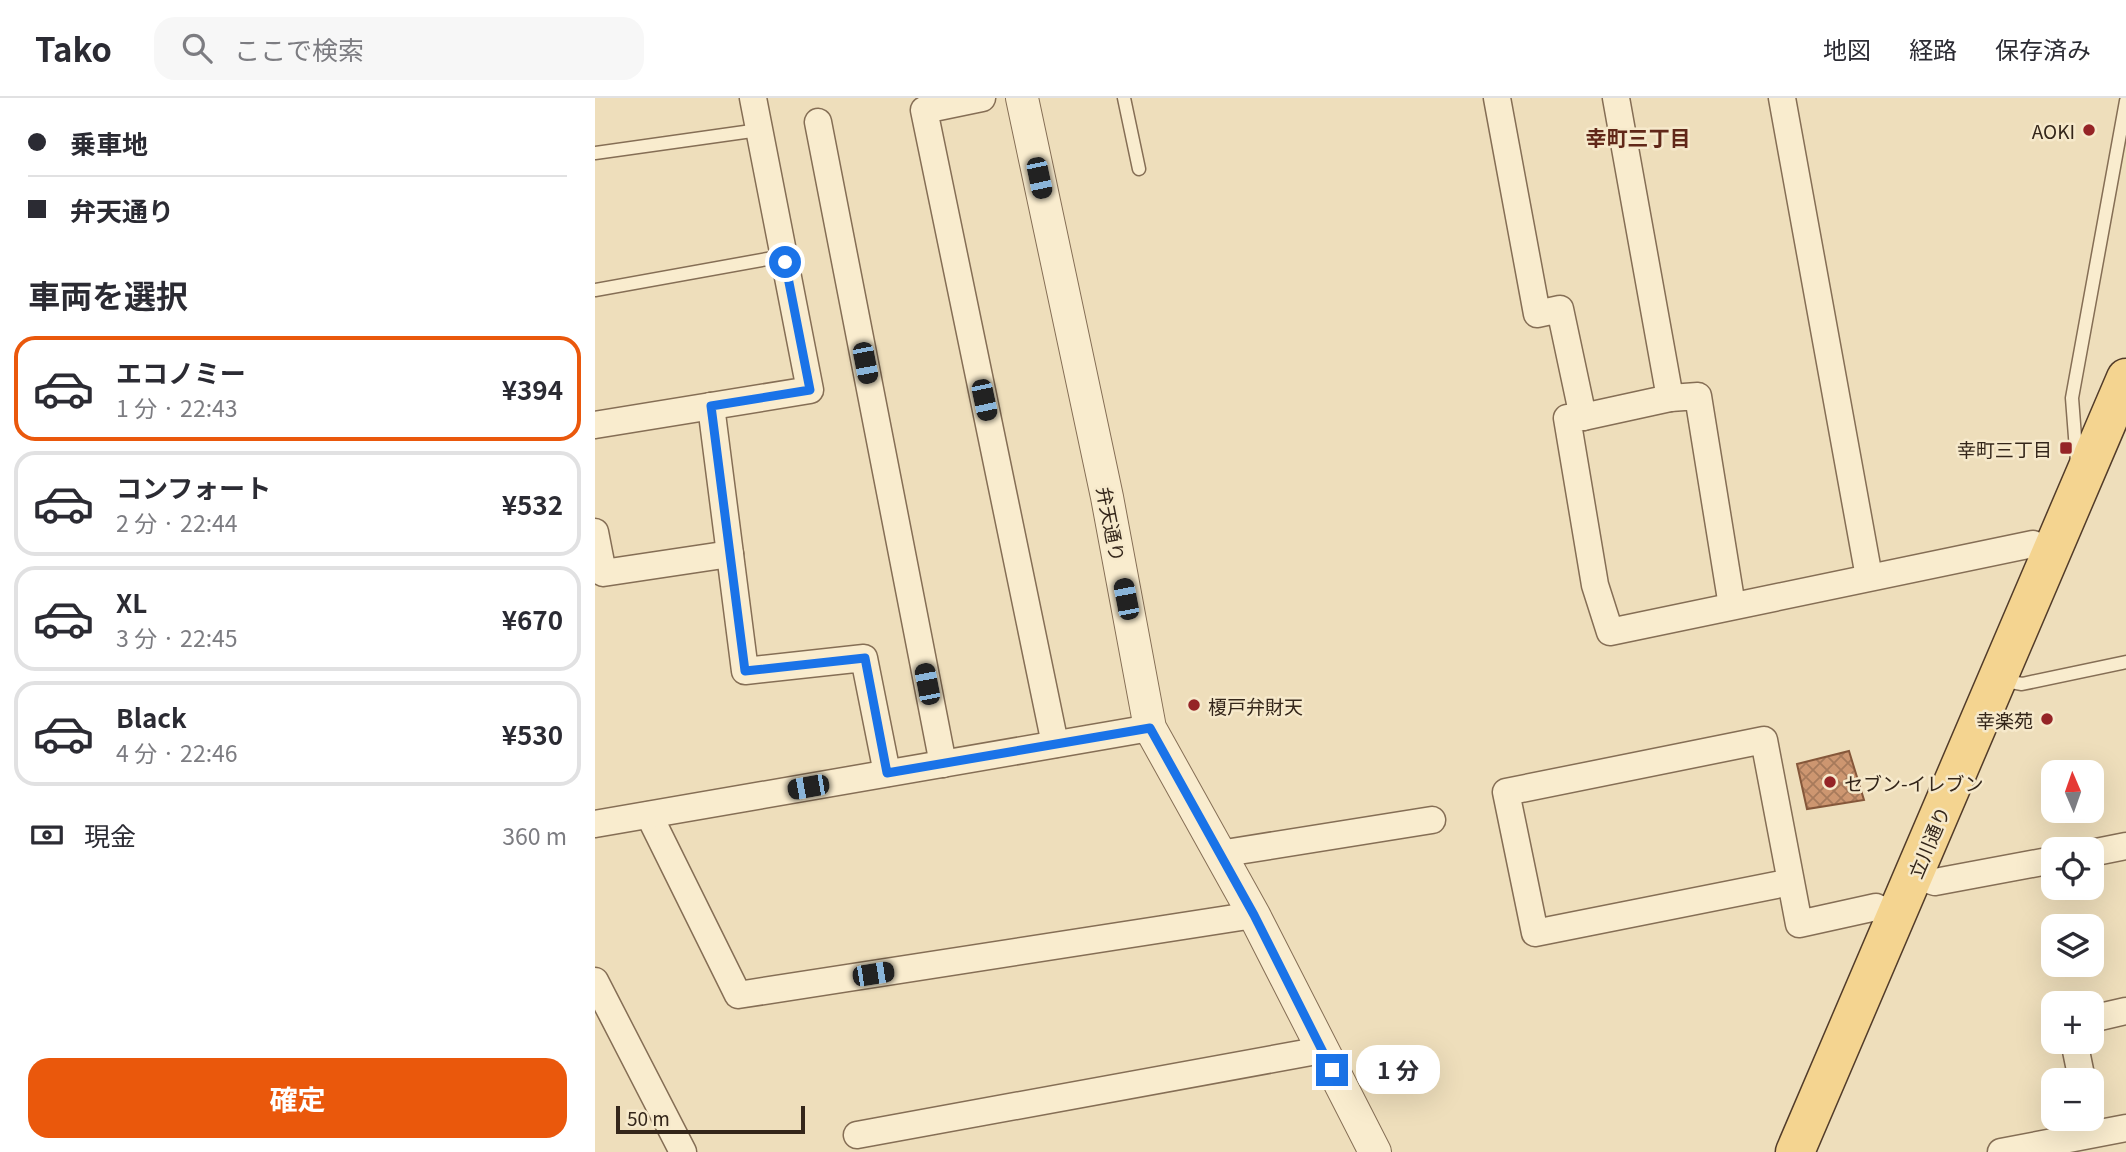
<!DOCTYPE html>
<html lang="ja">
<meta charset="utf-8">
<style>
:root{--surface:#fff;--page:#f7f7f7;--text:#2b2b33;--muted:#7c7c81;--line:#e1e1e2;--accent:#ea580c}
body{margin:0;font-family:Georgia,"Noto Sans JP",serif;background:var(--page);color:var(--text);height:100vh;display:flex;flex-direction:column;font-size:26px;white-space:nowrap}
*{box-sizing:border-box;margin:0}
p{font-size:23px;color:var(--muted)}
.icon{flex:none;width:38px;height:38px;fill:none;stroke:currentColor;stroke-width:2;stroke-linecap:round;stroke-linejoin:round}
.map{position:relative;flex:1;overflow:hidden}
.details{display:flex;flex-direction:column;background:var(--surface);width:595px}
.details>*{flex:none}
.top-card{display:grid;align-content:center;height:154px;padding:0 28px;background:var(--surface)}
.needle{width:46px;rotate:358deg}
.fabs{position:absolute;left:1446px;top:662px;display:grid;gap:14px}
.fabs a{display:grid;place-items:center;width:63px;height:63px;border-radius:14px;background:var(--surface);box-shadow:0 7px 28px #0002;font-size:35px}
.scale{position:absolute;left:21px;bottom:18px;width:189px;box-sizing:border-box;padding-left:7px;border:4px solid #34261a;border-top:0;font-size:19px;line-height:24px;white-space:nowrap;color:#34261a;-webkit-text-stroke:5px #f6e9cb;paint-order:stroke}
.end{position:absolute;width:32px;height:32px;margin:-16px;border:9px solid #1a73e8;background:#fff;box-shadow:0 0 0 4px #fff}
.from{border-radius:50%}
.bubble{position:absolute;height:49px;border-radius:21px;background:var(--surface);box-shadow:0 7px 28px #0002;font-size:23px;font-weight:700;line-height:49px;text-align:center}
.car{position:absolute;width:21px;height:42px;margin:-21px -10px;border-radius:9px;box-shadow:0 0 5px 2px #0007;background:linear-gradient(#222 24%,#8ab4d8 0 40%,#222 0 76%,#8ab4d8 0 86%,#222 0)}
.top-card b{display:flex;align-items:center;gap:24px;height:66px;font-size:26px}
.top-card b+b{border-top:2px solid var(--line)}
.top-card i{width:18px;height:18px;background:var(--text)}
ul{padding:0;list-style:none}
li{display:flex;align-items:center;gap:21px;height:105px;margin:0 14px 10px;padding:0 14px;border:4px solid var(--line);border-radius:21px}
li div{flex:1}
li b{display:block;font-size:26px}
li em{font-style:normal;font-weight:700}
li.current{border-color:var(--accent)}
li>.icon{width:63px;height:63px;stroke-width:1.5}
h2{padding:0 28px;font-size:32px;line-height:84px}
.pay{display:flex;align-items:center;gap:18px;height:77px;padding:0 28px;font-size:26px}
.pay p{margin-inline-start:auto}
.action{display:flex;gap:14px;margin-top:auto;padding:14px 28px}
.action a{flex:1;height:80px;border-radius:21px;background:var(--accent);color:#fff;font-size:28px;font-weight:700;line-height:80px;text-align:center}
header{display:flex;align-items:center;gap:42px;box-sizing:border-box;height:98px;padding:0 35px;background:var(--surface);border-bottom:2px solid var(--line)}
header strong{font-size:33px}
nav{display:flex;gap:38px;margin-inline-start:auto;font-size:24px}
.search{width:490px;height:63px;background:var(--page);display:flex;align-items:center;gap:18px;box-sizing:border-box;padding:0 24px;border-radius:21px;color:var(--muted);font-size:26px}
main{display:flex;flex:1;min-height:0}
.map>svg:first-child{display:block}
.building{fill:url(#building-cross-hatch);stroke:#85573a;stroke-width:2}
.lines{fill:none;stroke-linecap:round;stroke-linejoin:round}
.service-casing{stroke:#856e55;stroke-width:15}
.minor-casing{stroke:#856e55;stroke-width:29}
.tertiary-casing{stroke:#856e55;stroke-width:34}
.primary-casing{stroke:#523c2a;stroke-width:41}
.service{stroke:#f9ecce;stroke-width:12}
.minor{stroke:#f9ecce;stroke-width:26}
.tertiary{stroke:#f9ecce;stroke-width:32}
.primary{stroke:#f4d490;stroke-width:38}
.route{stroke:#1a73e8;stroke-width:9}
.poi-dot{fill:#952426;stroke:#f6e9cb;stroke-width:2.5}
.labels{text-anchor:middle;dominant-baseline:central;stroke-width:5;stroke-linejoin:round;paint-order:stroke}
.poi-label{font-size:19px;fill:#34261a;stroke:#f6e9cb;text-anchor:end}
.street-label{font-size:19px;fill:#34261a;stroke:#f6e9cb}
.neighbourhood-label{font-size:21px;font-weight:bold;fill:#612819;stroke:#f6e9cb}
</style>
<header>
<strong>Tako</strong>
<div class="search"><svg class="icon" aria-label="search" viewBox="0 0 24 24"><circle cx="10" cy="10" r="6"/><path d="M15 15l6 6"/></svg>ここで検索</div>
<nav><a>地図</a><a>経路</a><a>保存済み</a></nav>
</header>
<main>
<section class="details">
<div class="top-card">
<b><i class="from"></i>乗車地</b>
<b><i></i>弁天通り</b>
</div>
<h2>車両を選択</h2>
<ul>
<li class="current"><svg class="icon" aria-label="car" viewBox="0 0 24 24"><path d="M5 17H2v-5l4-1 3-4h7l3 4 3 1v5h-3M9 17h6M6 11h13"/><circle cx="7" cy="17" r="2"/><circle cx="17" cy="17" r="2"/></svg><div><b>エコノミー</b><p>1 分 · 22:43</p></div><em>¥394</em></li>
<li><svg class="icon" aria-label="car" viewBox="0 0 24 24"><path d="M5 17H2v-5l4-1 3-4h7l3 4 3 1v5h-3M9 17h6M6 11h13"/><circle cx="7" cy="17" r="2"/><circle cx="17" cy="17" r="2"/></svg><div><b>コンフォート</b><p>2 分 · 22:44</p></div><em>¥532</em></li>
<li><svg class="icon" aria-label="car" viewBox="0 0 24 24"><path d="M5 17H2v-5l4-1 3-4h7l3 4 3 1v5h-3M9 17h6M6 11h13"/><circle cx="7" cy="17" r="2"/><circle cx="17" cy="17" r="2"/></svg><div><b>XL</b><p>3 分 · 22:45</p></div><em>¥670</em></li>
<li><svg class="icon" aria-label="car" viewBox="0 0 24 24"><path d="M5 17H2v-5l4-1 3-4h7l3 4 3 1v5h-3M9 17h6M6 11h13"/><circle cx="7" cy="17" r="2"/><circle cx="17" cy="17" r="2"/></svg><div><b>Black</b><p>4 分 · 22:46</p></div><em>¥530</em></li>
</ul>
<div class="pay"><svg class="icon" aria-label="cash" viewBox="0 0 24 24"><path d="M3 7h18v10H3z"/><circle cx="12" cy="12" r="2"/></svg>現金<p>360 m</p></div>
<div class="action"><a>確定</a></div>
</section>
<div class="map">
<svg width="1531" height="1054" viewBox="0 0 1531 1054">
<defs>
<pattern id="building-cross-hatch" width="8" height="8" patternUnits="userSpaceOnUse" patternTransform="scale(1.75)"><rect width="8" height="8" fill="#cd9670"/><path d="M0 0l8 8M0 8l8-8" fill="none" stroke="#a77a5b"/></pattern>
</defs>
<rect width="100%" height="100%" fill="#eedebb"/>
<polygon class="building" points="1254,653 1269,702 1212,711 1202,666"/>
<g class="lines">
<defs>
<g id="service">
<polyline points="529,0 544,71"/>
<polyline points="0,55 164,32"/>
<polyline points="0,192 189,158"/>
<polyline points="1482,365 1477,300 1531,3"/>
<polyline points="1405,582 1427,586 1531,564"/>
</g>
<g id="minor">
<polyline points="387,0 329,12 460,646"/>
<polyline points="902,0 942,216 965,211 988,319"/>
<polyline points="1021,0 1075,300 1103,298 1137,508"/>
<polyline points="1187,0 1274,479"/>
<polyline points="223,24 348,666"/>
<polyline points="1075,300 988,319 972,320 1000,487 1015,534 1438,446 1458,454"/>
<polyline points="116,308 150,573 269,560 292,675"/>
<polyline points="0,327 215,292 158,0"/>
<polyline points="0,434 8,475 135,456"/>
<polyline points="54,717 143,897 659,817"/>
<polyline points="0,726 555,630"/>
<polyline points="1496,755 1531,748"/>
<polyline points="624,756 837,722"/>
<polyline points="1318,777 1340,784 1458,762"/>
<polyline points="1196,784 940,835 911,694 1169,642 1204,826 1281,809 1301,818"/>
<polyline points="0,883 88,1054"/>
<polyline points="1496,921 1531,913"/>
<polyline points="1479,943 1487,982"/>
<polyline points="262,1037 727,952"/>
<polyline points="1406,1054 1531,1030"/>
</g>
<polyline id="tertiary" points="427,0 512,399 555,630 659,817 780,1054"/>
<polyline id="primary" points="1200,1054 1531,280"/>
</defs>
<use href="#service" class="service-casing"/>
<use href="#minor" class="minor-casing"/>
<use href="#tertiary" class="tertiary-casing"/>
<use href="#primary" class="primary-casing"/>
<use href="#service" class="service"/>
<use href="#minor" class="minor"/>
<use href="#tertiary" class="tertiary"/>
<use href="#primary" class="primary"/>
</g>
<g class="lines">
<polyline class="route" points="190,164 215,292 116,308 150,573 270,560 292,675 555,630 659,817 737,972"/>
</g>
<g class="poi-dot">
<circle cx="1494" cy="32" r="7"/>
<rect x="1464" y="343" width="14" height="14" rx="3.5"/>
<circle cx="599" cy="607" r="7"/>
<circle cx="1452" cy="621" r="7"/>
<circle cx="1235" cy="684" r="7"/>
</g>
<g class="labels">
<g class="poi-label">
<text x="1480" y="32">AOKI</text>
<text x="1457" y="350">幸町三丁目</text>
<text x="613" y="607" text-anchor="start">榎戸弁財天</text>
<text x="1438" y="621">幸楽苑</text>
<text x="1249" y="684" text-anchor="start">セブン-イレブン</text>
</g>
<g class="street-label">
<text transform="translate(517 426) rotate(79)">弁天通り</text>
<text transform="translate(1333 744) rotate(-67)">立川通り</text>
</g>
<g class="neighbourhood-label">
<text x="1043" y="39">幸町三丁目</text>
</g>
</g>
</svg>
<div class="fabs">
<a><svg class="needle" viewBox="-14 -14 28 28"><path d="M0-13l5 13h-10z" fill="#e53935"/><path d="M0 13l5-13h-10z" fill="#7c7c81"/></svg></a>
<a><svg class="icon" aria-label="locate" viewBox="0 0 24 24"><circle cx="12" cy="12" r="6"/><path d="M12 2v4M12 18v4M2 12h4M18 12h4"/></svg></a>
<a><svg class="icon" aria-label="layers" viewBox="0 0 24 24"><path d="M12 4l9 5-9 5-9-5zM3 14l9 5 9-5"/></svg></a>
<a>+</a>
<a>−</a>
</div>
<div class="scale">50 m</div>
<i class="end from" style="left:190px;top:164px"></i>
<i class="end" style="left:737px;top:972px"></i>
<div class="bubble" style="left:761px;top:947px;width:84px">1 分</div>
<i class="car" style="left:444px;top:80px;rotate:168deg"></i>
<i class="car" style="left:270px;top:265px;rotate:169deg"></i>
<i class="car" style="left:389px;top:302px;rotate:168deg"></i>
<i class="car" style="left:531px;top:501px;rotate:349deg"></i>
<i class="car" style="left:332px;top:586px;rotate:349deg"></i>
<i class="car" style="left:213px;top:689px;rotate:260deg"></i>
<i class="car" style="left:278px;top:876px;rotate:81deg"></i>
</div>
</main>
